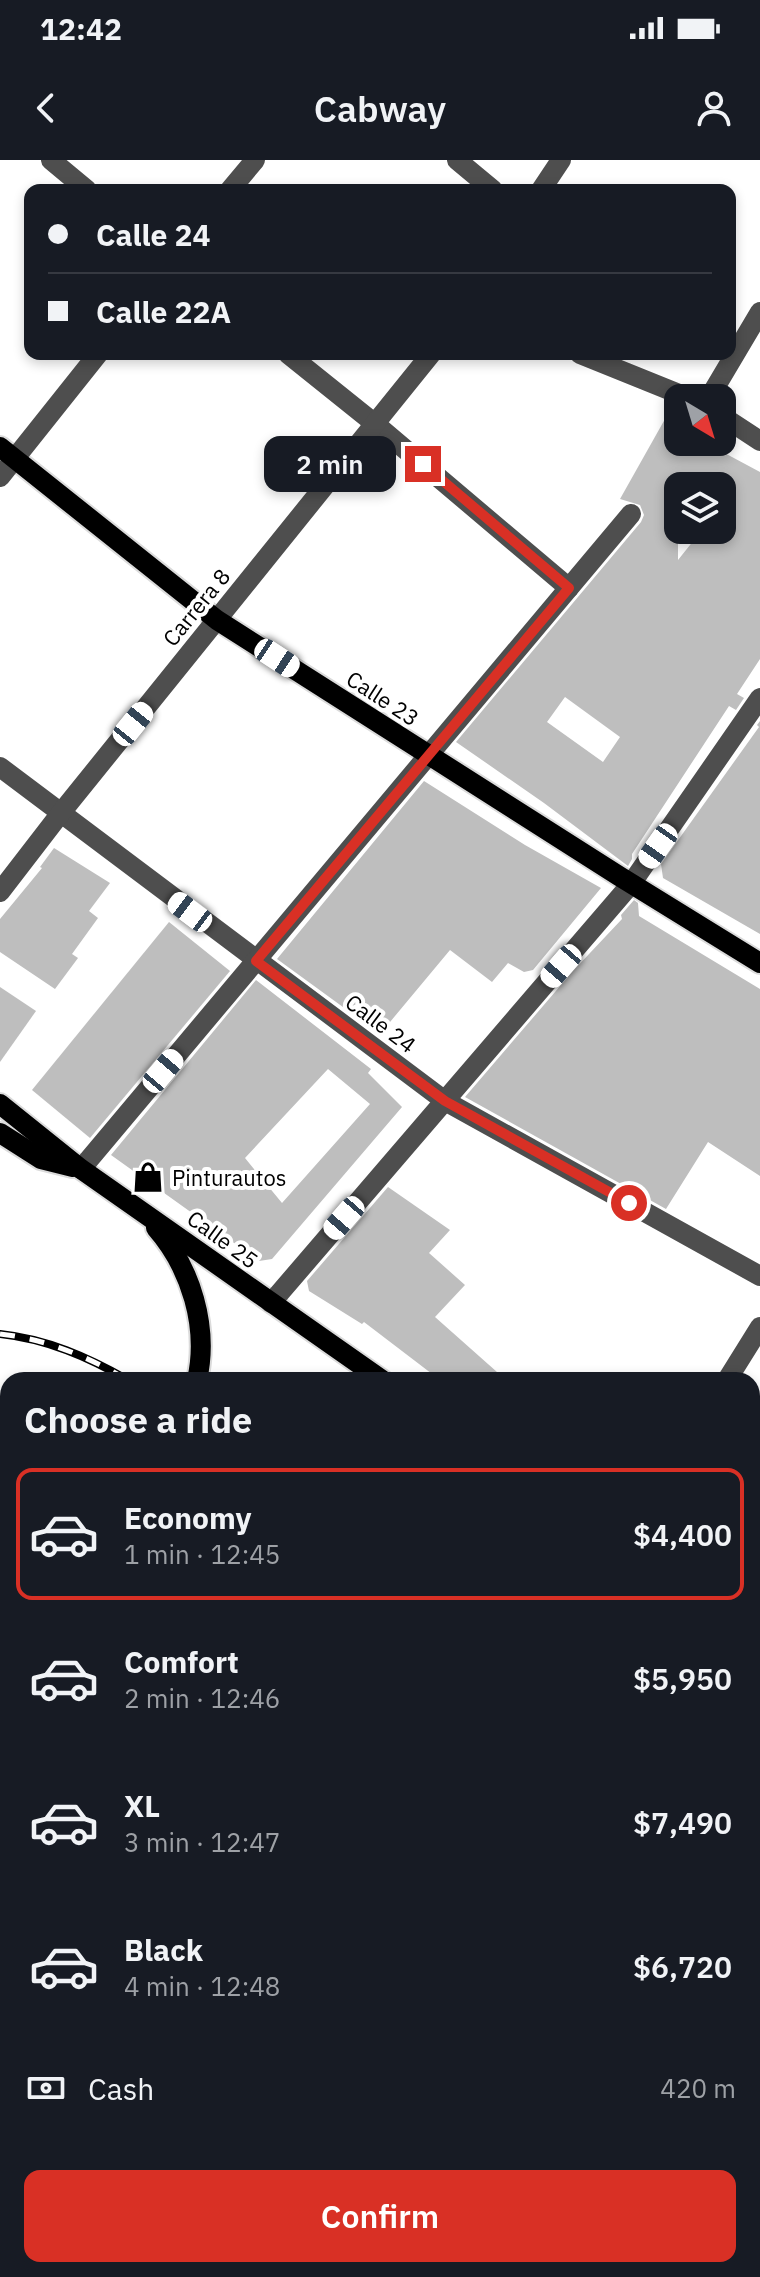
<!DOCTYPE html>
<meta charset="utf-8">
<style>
:root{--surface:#171b24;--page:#242831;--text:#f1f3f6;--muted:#9ea1a6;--line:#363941;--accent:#d93025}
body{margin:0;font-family:"IBM Plex Sans",sans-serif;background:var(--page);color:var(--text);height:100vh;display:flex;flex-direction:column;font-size:30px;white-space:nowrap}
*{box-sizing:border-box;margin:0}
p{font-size:26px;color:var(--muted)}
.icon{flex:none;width:44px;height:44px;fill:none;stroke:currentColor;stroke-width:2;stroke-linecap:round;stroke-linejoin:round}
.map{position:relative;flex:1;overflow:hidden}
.drawer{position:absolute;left:0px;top:1212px;width:760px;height:906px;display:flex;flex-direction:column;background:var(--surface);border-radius:24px 24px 0 0;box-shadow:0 4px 12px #0003}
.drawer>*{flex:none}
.hud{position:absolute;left:24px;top:24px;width:712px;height:176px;border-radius:16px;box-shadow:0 4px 12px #0003;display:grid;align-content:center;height:176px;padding:0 24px;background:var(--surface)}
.needle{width:52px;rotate:142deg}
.tools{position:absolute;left:664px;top:224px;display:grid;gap:16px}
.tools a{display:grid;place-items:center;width:72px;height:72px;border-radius:16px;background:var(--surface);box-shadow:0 4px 12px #0003;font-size:40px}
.end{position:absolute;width:36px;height:36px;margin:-18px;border:10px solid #d93025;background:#fff;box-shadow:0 0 0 4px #fff}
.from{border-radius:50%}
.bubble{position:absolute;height:56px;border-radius:16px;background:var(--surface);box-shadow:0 4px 12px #0003;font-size:26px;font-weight:600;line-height:56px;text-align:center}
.car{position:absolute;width:24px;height:48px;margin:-24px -12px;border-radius:10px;box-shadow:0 0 6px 2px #0007;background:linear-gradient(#fff 24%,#345 0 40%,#fff 0 76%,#345 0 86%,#fff 0)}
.hud b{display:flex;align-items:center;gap:28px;height:76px;font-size:30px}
.hud b+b{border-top:2px solid var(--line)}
.hud i{width:20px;height:20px;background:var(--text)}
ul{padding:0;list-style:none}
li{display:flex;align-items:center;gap:24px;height:132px;margin:0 16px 12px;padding:0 8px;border:4px solid transparent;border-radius:16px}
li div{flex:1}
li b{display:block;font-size:30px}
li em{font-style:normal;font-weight:600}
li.on{border-color:var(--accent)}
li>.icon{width:72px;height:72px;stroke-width:1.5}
h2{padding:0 24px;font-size:36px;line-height:96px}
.pay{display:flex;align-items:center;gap:20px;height:88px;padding:0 24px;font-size:30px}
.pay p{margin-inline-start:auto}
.primary-button{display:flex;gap:16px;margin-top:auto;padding:16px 24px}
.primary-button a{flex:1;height:92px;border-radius:16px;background:var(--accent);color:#fff;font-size:32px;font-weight:600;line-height:92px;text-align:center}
.status{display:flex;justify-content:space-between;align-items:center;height:56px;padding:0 40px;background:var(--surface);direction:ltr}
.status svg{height:22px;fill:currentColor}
header{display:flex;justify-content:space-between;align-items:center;height:104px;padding:0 24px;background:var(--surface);font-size:36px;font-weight:600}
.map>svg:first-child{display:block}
.building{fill:#bebebe;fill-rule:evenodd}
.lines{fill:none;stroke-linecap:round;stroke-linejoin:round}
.major-tunnel{stroke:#d9d9d9;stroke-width:20;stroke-dasharray:20 10;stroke-linecap:butt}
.major-casing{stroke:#dbdbdb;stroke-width:24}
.minor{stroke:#4e4e4e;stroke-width:20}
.major{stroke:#000;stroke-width:20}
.rail-casing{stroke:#000;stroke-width:8}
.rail{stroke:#fff;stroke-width:5;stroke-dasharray:15;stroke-linecap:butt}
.route{stroke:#d93025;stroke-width:10}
.labels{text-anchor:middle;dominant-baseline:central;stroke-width:8;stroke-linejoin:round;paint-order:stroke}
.street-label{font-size:22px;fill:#000;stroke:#fff}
.poi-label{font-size:22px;fill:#000;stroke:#fff;text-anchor:start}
</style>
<div class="status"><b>12:42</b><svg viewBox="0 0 49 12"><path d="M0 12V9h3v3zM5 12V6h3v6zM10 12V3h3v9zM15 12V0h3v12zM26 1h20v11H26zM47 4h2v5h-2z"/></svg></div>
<header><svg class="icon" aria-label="back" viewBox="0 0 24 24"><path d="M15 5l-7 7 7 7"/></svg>Cabway<svg class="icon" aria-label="person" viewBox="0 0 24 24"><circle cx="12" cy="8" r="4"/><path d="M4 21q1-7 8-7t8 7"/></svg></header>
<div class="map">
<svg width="760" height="2117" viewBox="0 0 760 2117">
<rect width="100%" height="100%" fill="#fff"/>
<g class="building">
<path d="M 665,259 L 678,267 L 678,282 L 704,282 L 760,312 L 760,499 L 737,534 L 744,538 L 736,550 L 729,546 L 632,694 L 632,699 L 628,706 L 544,643 L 456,582 L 641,362 L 644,355 L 640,345 L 620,339 ZM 678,326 L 722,326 L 722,333 L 728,338 L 722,345 L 722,370 L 702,370 L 678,400 ZM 565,537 L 620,577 L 603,602 L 547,562 Z"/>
<polygon points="760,561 760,774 663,718 661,704 759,567 757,565"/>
<polygon points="424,621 525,685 601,728 533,810 524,812 508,803 492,822 450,790 380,874 277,799"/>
<polygon points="54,688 110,723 89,751 98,758 72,794 78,798 55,829 0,792 0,759 42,708 40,707"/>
<polygon points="634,740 638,743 639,756 760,829 760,1016 708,982 666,1049 465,937 573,811 622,759 621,755"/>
<polygon points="169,762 230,811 90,978 32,930"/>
<path d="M 256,820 L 371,909 L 368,913 L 402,947 L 272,1099 L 259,1101 L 111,995 ZM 328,909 L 370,944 L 282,1043 L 245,998 Z"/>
<polygon points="0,827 36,851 0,902"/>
<polygon points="388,1027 450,1070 429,1093 465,1125 435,1157 506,1220 440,1220 364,1162 362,1164 309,1131 307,1121"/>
</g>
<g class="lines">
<polyline class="major-tunnel" points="752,1797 760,1787"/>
<defs>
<g id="major">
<polyline points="0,287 217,460 619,716 760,803"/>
<polyline points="0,944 81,1009 382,1220"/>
<polyline points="0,973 41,999 73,1007"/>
<path d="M 156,1068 C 191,1108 209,1167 197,1220"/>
<polyline points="0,1354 8,1360"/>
<polyline points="752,1480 760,1486"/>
<polyline points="752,1896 760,1902"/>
<polyline points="502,2117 507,2110"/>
</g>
</defs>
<use href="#major" class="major-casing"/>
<g class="minor">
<polyline points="51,0 87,30"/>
<polyline points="457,0 493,30"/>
<polyline points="230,30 255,0"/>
<polyline points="541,30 561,0"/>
<polyline points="288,194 374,263 569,428"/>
<polyline points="580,194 689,238"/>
<polyline points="709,238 760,152"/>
<polyline points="722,256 760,281"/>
<polyline points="0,317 98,194"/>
<polyline points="0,607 445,941 760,1116"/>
<polyline points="0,732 60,654 431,194"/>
<polyline points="81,1009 631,354"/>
<polyline points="271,1143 631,724 760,538"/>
<polyline points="727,1220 760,1167"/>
<polyline points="0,1495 8,1485"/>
<polyline points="0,1584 8,1588"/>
<polyline points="0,1796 8,1744"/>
<polyline points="0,1828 8,1834"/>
<polyline points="0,2076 8,2082"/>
<polyline points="45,2110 55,2117"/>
<polyline points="368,2110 378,2117"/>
<polyline points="685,2110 694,2117"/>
<polyline points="136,2117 141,2110"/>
</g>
<use href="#major" class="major"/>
<defs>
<g id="rail">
<path d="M 0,1174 C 47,1179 88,1197 128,1220"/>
<polyline points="752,1662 760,1668"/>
</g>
</defs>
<use href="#rail" class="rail-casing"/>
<use href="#rail" class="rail"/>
</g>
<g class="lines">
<polyline class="route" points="423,304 569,428 256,801 445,941 629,1043"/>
</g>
<defs>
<symbol id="shop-bare" viewBox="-9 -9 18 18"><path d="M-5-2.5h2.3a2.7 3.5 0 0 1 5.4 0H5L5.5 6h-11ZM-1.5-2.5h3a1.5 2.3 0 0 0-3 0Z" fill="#000" stroke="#fff" stroke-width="2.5" paint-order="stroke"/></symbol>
</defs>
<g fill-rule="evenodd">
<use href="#shop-bare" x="126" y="995" width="44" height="44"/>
</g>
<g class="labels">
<g class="street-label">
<text transform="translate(196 447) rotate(-51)">Carrera 8</text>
<text transform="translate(383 538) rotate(33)">Calle 23</text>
<text transform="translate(381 863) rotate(37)">Calle 24</text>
<text transform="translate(223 1079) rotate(36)">Calle 25</text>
</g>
<g class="poi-label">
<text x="172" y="1017">Pinturautos</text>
</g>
</g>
</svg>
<div class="tools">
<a><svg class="needle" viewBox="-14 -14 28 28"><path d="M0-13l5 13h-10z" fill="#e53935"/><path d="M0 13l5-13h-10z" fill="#9ea1a6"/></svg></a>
<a><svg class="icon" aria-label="layers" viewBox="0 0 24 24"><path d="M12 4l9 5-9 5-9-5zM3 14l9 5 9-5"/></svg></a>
</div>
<i class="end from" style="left:629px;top:1043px"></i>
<i class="end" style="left:423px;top:304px"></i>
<div class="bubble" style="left:264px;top:276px;width:132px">2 min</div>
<i class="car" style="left:277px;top:498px;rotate:123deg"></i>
<i class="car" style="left:133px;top:564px;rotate:39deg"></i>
<i class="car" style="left:658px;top:686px;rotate:215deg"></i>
<i class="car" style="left:190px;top:752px;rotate:307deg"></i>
<i class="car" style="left:561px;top:806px;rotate:221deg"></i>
<i class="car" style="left:163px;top:911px;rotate:40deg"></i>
<i class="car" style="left:344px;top:1058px;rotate:221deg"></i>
<div class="hud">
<b><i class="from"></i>Calle 24</b>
<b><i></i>Calle 22A</b>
</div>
<section class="drawer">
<h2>Choose a ride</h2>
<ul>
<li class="on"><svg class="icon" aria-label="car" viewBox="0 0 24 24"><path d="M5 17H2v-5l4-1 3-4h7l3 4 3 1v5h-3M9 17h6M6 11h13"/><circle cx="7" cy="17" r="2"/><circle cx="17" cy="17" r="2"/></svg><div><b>Economy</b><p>1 min · 12:45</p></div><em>$4,400</em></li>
<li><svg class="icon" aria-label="car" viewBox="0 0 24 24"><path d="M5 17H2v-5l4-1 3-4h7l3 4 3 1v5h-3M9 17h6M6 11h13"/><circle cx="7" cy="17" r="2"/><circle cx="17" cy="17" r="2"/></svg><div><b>Comfort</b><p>2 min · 12:46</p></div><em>$5,950</em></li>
<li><svg class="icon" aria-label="car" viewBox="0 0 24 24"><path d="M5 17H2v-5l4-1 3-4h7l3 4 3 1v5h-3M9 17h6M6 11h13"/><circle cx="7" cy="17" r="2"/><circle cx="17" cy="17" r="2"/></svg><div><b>XL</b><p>3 min · 12:47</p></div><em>$7,490</em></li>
<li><svg class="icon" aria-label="car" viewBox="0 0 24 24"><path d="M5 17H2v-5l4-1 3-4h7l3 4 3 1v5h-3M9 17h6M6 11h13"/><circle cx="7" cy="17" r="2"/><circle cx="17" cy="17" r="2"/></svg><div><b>Black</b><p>4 min · 12:48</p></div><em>$6,720</em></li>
</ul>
<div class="pay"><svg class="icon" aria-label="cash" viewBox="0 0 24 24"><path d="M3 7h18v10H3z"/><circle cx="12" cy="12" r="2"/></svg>Cash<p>420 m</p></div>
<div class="primary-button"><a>Confirm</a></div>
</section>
</div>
